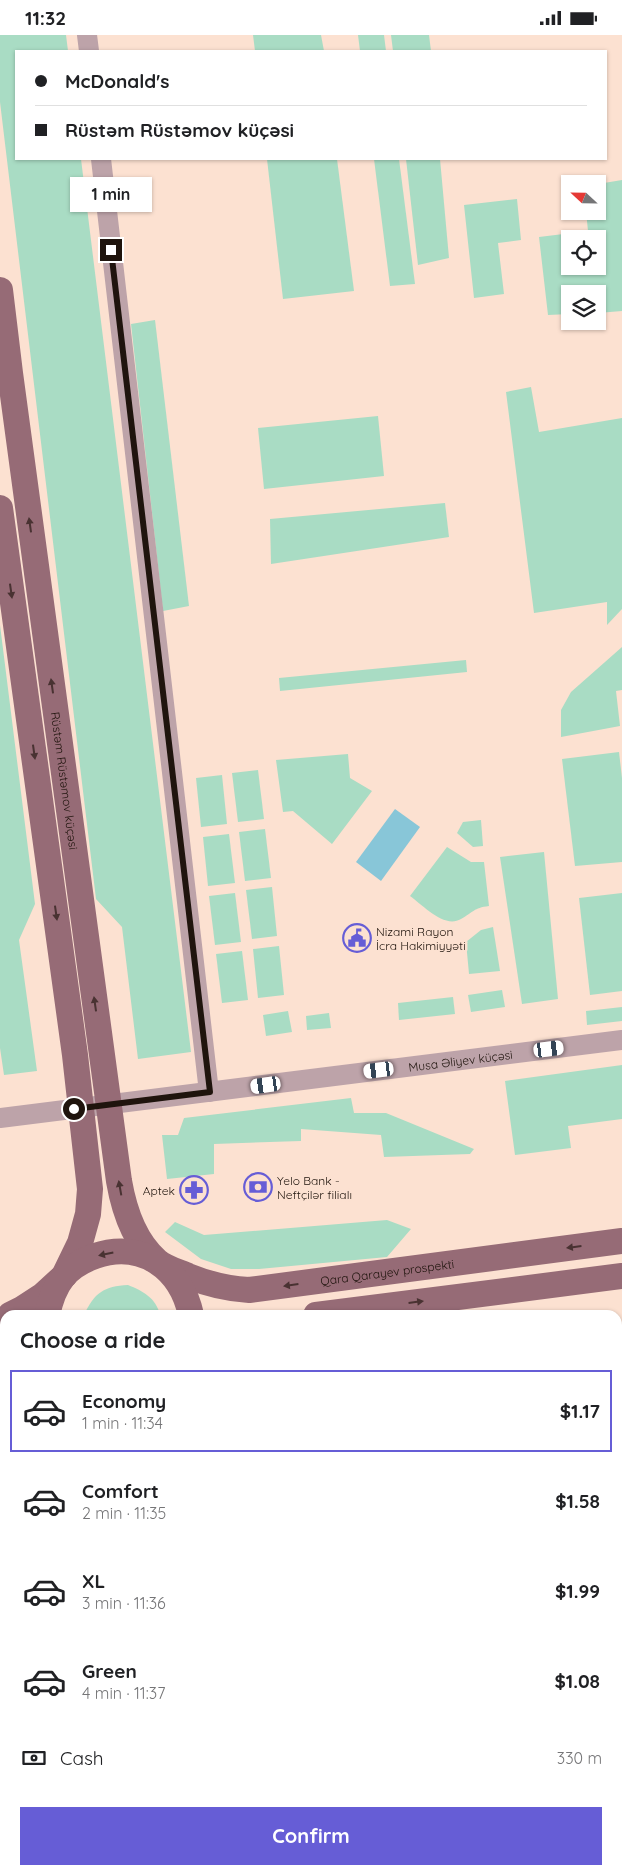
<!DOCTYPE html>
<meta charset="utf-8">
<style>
:root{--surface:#fff;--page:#f6f6f6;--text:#202124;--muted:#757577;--line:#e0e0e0;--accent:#665dd6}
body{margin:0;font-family:Quicksand,sans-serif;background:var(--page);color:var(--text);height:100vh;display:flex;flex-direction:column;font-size:19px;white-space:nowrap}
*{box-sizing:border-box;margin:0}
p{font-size:16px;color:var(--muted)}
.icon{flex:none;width:28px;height:28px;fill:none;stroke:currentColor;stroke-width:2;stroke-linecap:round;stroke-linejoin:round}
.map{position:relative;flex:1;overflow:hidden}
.panel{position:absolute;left:0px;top:1275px;width:622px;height:565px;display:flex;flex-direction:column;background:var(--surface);border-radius:15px 15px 0 0;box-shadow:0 1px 4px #0004}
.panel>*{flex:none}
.top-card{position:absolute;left:15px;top:15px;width:592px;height:110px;border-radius:0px;box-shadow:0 1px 4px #0004;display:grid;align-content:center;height:110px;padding:0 20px;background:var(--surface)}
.needle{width:32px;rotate:292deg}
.tools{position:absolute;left:561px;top:140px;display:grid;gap:10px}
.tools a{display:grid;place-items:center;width:45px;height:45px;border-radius:0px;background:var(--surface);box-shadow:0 1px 4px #0004;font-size:25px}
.end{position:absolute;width:22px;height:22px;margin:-11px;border:6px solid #1f140d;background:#fff;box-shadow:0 0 0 2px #fff}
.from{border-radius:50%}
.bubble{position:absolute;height:35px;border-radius:0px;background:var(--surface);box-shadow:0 1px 4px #0004;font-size:16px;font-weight:700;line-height:35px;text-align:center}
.car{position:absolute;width:15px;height:30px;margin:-15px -8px;border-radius:6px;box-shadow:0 0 4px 1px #0007;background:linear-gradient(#fff 24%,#345 0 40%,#fff 0 76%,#345 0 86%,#fff 0)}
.top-card b{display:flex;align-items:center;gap:18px;height:48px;font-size:19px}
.top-card b+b{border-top:1px solid var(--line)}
.top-card i{width:12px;height:12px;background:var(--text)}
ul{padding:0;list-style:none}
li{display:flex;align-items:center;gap:15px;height:82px;margin:0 10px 8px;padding:0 10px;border:2px solid transparent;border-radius:0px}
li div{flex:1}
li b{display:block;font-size:19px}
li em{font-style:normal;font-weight:700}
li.on{border-color:var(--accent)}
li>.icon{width:45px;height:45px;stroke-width:1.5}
h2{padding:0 20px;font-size:22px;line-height:60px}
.pay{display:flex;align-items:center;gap:12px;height:55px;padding:0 20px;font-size:19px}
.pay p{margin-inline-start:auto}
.button{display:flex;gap:10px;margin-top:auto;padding:10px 20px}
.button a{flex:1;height:58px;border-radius:0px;background:var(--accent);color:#fff;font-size:20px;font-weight:700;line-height:58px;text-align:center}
.status{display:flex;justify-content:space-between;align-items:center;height:35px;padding:0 25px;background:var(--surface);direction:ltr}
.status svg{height:14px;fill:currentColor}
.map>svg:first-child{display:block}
.green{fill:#a9dcc4;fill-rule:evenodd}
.water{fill:#88c6d8}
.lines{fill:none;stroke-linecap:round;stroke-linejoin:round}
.minor{stroke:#bda3a9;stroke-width:20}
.major{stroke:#966b76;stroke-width:26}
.oneway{fill:#493232}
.route{stroke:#1f140d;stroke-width:6}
.labels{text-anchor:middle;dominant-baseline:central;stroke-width:5;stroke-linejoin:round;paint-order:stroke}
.street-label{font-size:12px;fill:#1f140d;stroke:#fce1d1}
.poi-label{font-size:12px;fill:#1f140d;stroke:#fce1d1;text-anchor:start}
</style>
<div class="status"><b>11:32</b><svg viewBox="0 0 49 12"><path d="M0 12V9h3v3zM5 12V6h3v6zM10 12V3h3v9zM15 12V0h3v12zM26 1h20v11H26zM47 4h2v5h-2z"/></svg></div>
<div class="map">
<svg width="622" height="1840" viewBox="0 0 622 1840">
<rect width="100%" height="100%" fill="#fce1d1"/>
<g class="green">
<polygon points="0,0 66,0 68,16 16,16 16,124 81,124 191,1017 138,1024 122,892 96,864 0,67"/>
<polygon points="253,0 321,0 324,16 255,16"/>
<polygon points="358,0 384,0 386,16 360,16"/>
<polygon points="391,0 429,0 431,16 393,16"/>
<polygon points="267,124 337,124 354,256 283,264"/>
<polygon points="374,124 399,124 415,249 390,251"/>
<polygon points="406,124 440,124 449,223 418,230"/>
<path d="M 622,145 L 622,276 L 598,278 L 598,259 L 570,259 L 570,279 L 548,280 L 539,202 L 588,196 L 586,176 L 598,176 L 598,149 ZM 570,204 L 598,204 L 598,231 L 570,231 Z"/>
<polygon points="517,164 521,205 498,208 504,259 474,263 464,170"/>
<polygon points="155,285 189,571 163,576 131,289"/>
<polygon points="531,352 539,397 622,383 622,574 607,590 607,567 534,578 506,357"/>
<polygon points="378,381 384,441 264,454 258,393"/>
<polygon points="445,468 449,502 271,529 270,484"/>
<polygon points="0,590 35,869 19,905 37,1036 4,1040 0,1013"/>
<polygon points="622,612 622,655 616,656 620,691 561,702 561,675 571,657"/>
<polygon points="466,625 467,637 280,656 279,643"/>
<polygon points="619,717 622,743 622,827 575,831 562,724"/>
<polygon points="348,719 350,743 372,756 332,809 293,776 283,777 276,725"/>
<polygon points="258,735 264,784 238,787 232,738"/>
<polygon points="222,740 227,789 201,792 196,743"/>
<polygon points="481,785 483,811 473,812 457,798 463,787"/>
<polygon points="265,794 271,843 245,846 239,797"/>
<polygon points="229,799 235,848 208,851 203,802"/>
<path d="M 447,812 L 471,827 L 484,827 L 489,871 C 473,873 474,877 461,884 C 444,894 423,870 410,861 Z"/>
<polygon points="544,817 558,964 522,969 500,822"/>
<polygon points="272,852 277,901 252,904 246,855"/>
<polygon points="235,858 241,907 215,910 209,861"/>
<polygon points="622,858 622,956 590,960 579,863"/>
<polygon points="493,892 500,936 469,939 466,907 481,895"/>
<polygon points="279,911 284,960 258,963 253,914"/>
<polygon points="242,916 248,965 222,968 216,919"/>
<polygon points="502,955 505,972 471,977 468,960"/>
<polygon points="453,962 455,979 399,985 398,968"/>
<polygon points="622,972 622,986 587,990 586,976"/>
<polygon points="288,976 292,997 266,1001 263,980"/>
<polygon points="329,978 331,993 307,995 306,981"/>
<polygon points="622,1030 622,1084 568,1091 571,1113 515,1120 505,1046"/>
<polygon points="351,1063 354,1078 386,1078 474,1114 470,1119 384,1122 381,1100 301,1094 301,1106 214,1109 214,1139 167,1144 162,1100 178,1100 184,1083"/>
<polygon points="387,1185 411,1194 387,1222 259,1234 231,1234 201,1224 165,1197 175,1187 204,1200"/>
<path d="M 128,1250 C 143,1256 156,1263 160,1280 L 84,1280 C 94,1258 104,1251 128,1250 Z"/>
<polygon points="150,1835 214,1835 215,1840 151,1840"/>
<polygon points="249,1835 309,1835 310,1840 250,1840"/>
</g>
<polygon class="water" points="395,774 420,792 381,846 356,827"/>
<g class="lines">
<g class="minor">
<polyline points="87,0 89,16"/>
<polyline points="101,124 209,1057"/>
<path id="s1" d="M 0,1083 L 622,1005"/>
<polyline points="618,1373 622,1372"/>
<polyline points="0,1425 5,1424"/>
<polyline points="0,1669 5,1668"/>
</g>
<g class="major">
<path id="s2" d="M 0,255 L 10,338 L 119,1146 C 124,1175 134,1206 157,1226 C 165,1233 179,1237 188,1241 C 208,1249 227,1254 249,1255 L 622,1206"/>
<polyline points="0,473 75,1020 90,1154 88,1179 80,1208 64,1241 42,1261 22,1274 10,1280"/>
<path d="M 47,1280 C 50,1266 54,1253 63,1242 C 71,1232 84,1225 95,1221 C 142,1205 181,1233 191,1280"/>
<polyline points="316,1280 622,1241"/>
<polyline points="0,1320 5,1320"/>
<polyline points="119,1835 120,1840"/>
<polyline points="231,1835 231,1840"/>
</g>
</g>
<defs><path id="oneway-solid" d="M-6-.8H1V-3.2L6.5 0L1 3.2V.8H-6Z" transform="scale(1.25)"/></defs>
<g class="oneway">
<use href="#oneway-solid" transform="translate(30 490) rotate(-98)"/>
<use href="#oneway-solid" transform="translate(11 556) rotate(82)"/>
<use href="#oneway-solid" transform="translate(52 651) rotate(-98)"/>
<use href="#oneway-solid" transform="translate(34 717) rotate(82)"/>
<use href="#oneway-solid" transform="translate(56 878) rotate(82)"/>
<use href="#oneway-solid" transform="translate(95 969) rotate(-98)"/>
<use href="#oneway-solid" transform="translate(120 1153) rotate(-100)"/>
<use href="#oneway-solid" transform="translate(574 1212) rotate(173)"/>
<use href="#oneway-solid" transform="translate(106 1219) rotate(168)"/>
<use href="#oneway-solid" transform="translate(291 1250) rotate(172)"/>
<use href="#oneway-solid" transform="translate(416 1267) rotate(-7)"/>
</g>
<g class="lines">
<polyline class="route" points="74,1074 210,1057 111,215"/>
</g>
<defs>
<symbol id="civic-ring" viewBox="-11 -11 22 22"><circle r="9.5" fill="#fce1d1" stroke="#665dd6" stroke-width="1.5"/><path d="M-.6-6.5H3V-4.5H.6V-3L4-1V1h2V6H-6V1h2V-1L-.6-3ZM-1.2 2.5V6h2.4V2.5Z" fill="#665dd6"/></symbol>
<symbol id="bank-ring" viewBox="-11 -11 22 22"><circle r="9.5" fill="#fce1d1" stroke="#665dd6" stroke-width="1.5"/><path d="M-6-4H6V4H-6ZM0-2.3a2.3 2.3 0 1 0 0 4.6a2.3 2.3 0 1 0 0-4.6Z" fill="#665dd6"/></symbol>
<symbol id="pharmacy-ring" viewBox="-11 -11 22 22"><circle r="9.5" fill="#fce1d1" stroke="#665dd6" stroke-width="1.5"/><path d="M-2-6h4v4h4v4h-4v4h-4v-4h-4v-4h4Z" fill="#665dd6"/></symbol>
</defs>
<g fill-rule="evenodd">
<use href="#civic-ring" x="341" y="887" width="32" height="32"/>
<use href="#bank-ring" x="242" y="1136" width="32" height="32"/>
<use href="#pharmacy-ring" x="178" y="1139" width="32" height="32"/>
</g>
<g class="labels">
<g class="street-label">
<text stroke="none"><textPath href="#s2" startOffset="495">Rüstəm Rüstəmov küçəsi</textPath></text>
<text stroke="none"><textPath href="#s1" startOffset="464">Musa Əliyev küçəsi</textPath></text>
<text stroke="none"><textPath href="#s2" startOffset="1226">Qara Qarayev prospekti</textPath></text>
</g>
<g class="poi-label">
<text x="376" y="896">Nizami Rayon<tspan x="376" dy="14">İcra Hakimiyyəti</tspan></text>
<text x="277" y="1145">Yelo Bank -<tspan x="277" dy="14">Neftçilər filialı</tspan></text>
<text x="175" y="1155" text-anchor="end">Aptek</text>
</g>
</g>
</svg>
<div class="tools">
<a><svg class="needle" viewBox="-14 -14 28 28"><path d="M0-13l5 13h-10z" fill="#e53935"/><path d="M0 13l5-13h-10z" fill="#757577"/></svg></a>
<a><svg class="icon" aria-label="locate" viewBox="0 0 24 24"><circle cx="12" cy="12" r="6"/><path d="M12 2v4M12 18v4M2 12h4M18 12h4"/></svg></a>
<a><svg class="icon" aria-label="layers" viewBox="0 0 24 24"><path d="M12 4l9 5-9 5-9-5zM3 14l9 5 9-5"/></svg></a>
</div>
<i class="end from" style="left:74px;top:1074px"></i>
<i class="end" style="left:111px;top:215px"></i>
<div class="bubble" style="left:70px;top:142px;width:82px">1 min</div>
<i class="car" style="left:549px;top:1014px;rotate:83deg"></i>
<i class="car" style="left:379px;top:1035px;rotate:263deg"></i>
<i class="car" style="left:266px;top:1050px;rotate:262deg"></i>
<div class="top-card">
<b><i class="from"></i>McDonald's</b>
<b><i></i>Rüstəm Rüstəmov küçəsi</b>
</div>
<section class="panel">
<h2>Choose a ride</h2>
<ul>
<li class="on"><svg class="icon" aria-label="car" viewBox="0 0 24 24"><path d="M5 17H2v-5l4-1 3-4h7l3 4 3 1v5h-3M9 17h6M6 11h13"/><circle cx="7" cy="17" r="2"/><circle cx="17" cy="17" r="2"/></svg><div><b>Economy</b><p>1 min · 11:34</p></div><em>$1.17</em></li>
<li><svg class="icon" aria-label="car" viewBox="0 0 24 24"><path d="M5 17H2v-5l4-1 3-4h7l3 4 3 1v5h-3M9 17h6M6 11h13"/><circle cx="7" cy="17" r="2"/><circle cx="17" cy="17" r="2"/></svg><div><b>Comfort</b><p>2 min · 11:35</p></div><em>$1.58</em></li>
<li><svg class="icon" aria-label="car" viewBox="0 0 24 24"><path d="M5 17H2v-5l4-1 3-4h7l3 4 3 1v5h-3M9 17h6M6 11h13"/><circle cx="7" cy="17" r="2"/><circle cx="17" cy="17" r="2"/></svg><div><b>XL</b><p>3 min · 11:36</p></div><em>$1.99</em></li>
<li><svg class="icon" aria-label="car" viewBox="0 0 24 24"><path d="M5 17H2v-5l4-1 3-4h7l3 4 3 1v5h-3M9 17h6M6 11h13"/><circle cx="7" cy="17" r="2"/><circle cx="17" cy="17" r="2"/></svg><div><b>Green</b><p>4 min · 11:37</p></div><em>$1.08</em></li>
</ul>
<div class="pay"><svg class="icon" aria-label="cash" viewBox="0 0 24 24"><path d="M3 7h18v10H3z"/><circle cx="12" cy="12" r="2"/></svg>Cash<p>330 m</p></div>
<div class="button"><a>Confirm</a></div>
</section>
</div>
